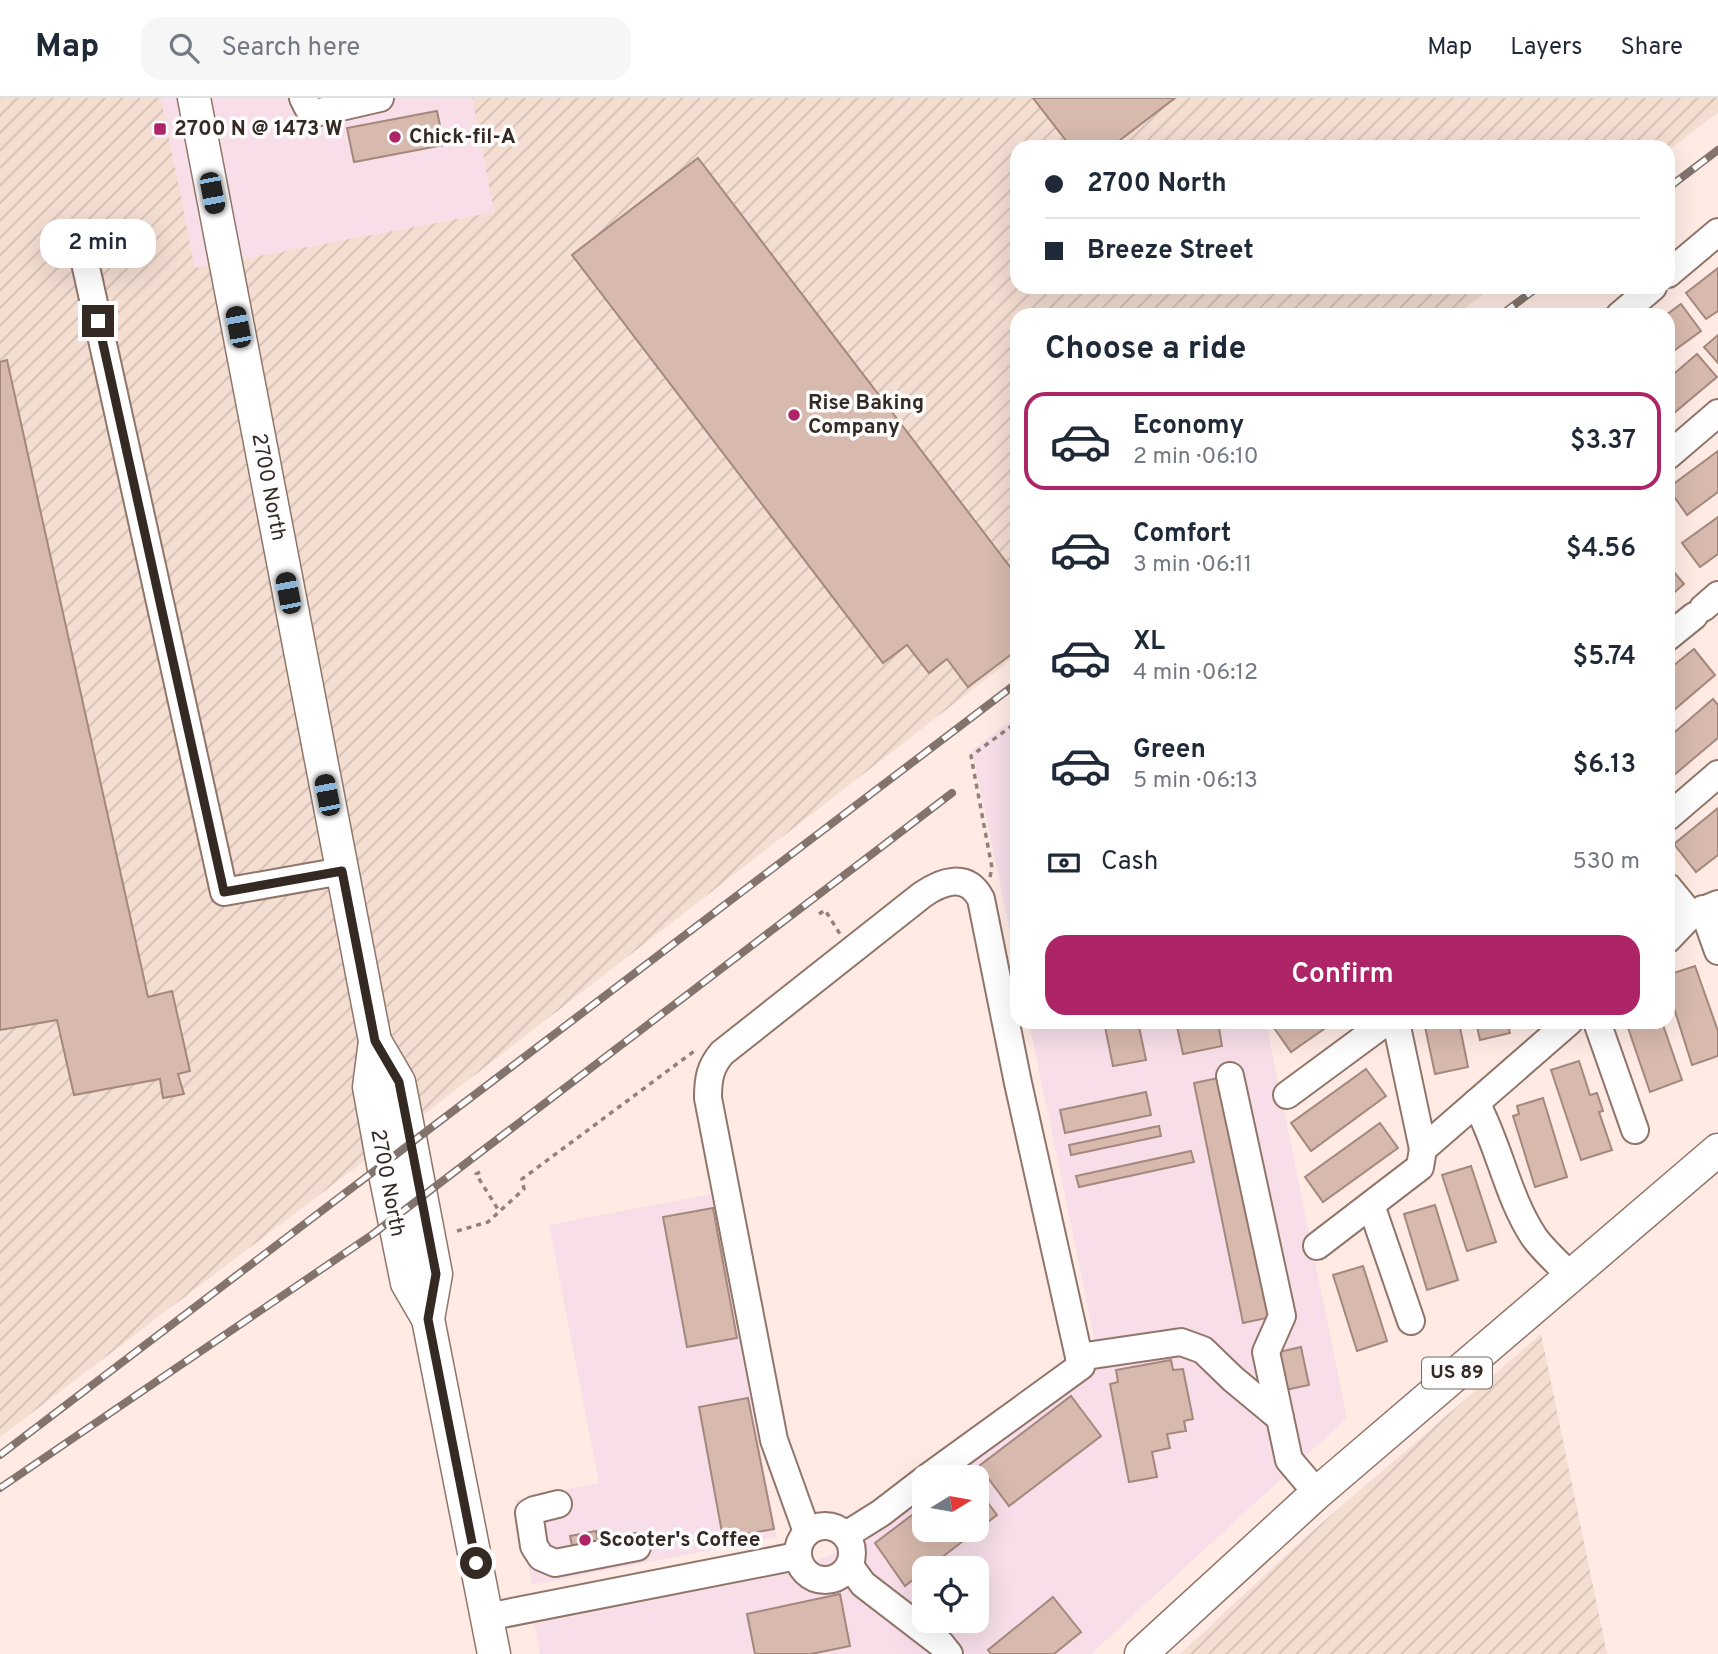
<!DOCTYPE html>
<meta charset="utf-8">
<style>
:root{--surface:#fff;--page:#f6f6f7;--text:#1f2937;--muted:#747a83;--line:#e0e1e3;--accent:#ad2467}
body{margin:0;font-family:Overpass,sans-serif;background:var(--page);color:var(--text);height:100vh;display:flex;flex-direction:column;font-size:26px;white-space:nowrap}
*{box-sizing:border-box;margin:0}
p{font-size:23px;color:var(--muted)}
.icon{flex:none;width:38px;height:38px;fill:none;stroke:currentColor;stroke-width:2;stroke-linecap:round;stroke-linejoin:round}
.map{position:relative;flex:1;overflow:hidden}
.side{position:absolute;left:1010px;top:210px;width:665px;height:721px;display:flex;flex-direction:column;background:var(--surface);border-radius:21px;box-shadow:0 7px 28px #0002}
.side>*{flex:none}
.hud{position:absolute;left:1010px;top:42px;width:665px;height:154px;border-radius:21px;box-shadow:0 7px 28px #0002;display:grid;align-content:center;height:154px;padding:0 35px;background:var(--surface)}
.needle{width:46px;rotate:79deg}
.controls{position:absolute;left:912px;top:1367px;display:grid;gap:14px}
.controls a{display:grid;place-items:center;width:77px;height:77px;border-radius:14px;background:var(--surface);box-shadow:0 7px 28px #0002;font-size:35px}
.end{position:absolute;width:32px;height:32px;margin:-16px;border:9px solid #352924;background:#fff;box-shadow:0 0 0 4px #fff}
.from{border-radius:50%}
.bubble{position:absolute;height:49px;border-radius:21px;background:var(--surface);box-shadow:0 7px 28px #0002;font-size:23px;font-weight:600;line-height:49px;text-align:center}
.car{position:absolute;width:21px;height:42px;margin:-21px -10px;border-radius:9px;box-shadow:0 0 5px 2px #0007;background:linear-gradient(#222 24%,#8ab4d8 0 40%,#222 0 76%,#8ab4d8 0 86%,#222 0)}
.hud b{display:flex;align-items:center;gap:24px;height:66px;font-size:26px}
.hud b+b{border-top:2px solid var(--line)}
.hud i{width:18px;height:18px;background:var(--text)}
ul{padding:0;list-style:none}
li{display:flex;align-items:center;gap:21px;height:98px;margin:0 14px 10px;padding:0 21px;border:4px solid transparent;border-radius:21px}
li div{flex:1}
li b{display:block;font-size:26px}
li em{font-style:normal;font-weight:600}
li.current{border-color:var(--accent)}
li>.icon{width:63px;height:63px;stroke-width:1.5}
h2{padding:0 35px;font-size:32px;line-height:84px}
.pay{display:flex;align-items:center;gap:18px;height:77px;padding:0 35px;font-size:26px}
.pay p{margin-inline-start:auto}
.cta{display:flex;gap:14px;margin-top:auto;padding:14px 35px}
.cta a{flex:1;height:80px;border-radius:21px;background:var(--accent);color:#fff;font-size:28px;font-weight:600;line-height:80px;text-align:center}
header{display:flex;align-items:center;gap:42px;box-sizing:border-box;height:98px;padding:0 35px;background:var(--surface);border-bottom:2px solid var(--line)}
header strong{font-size:33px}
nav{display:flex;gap:38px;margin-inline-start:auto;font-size:24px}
.search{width:490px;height:63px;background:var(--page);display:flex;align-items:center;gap:18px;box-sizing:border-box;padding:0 24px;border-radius:21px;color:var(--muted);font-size:26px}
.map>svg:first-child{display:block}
.commercial{fill:#f7dee9;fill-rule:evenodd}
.industrial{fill:url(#industrial-furrows)}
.building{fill:#d7b9ad;stroke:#a5887d;stroke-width:2}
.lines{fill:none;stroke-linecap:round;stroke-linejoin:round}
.minor-casing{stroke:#91756a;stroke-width:30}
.major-casing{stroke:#91756a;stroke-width:35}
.path{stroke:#92827c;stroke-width:3.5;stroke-dasharray:5 5;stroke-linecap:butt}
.minor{stroke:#fff;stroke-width:26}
.major{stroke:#fff;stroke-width:32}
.rail-casing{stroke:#82736d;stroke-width:8}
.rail{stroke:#fdfdfd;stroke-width:5;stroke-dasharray:16;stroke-linecap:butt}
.route{stroke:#352924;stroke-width:9}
.poi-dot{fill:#ad2467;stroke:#fdfdfd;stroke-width:2.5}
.labels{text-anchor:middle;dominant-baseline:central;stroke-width:7;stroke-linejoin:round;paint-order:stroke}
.shield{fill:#fdfdfd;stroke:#716965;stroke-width:2}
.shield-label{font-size:19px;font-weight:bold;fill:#352924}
.poi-label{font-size:21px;font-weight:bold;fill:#352924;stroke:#fdfdfd;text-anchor:start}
.street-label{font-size:21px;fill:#352924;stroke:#fdfdfd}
</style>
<header>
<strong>Map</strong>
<div class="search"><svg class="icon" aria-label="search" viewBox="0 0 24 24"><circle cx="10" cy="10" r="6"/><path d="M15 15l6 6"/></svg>Search here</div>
<nav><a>Map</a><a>Layers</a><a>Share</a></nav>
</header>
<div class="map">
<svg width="1718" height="1556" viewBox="0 0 1718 1556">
<defs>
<pattern id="industrial-furrows" width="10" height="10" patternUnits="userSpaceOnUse" patternTransform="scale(1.75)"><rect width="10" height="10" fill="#f4ddd1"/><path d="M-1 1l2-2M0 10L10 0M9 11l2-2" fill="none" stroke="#d2beb3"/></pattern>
</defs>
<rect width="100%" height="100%" fill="#ffebe4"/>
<g class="commercial">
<polygon points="161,0 472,0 494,114 194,170"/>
<polygon points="1017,618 1017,867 972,652"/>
<path d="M 1029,924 L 1266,924 L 1347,1320 L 1091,1556 L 540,1556 L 534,1526 L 785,1475 L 868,1442 L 924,1400 L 924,1432 L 976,1432 L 976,1379 L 952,1379 L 1100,1268 ZM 924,1470 L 976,1470 L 976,1522 L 924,1522 Z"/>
<polygon points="711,1096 777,1439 532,1487 515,1402 599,1385 549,1127"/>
</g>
<g class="industrial">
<polygon points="0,0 161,0 195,170 494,114 472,0 1718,0 1718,14 1668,53 1668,49 1017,49 1017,189 1492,189 1456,217 1017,217 1017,557 360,1066 0,1339"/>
<polygon points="1541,1236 1607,1556 1180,1556 1308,1437"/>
</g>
<g class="building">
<polygon points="1033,0 1175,0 1111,49 1071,49"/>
<polygon points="437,13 444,47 354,64 347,30"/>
<polygon points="698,60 1017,478 1017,552 968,589 947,561 929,575 907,547 883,565 572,157"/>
<polygon points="1718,170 1718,213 1706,221 1686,195"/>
<polygon points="1681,206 1701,233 1668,257 1666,217"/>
<polygon points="1718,237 1718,265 1704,249"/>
<polygon points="1697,256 1717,279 1668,320 1668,281"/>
<polygon points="7,262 148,899 172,893 190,973 178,976 184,996 163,1000 160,981 74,997 57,922 0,932 0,264"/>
<polygon points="1718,353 1718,394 1687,417 1668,390"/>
<polygon points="1718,419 1718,456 1700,469 1682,445"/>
<polygon points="1668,467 1684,486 1668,500"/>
<polygon points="1694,551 1715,577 1668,617 1668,572"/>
<polygon points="1713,601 1718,607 1718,640 1674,677 1668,670 1668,640"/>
<polygon points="1718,710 1718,757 1696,774 1674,746"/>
<polygon points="1695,868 1718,933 1718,958 1692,967 1668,891 1668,877"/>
<polygon points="1104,924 1138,924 1146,962 1113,968"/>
<polygon points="1176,924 1218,924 1222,948 1183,956"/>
<polygon points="1282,924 1334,924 1291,954 1274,930"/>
<polygon points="1424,924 1459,924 1468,969 1435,976"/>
<polygon points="1476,924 1507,924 1510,935 1480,942"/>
<polygon points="1626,924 1662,924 1682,982 1650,994"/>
<polygon points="1579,963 1590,997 1597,995 1603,1013 1599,1014 1612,1052 1581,1062 1551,972"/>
<polygon points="1366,971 1386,998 1311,1053 1291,1025"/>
<polygon points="1228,978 1276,1218 1243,1225 1194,985"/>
<polygon points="1146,994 1151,1017 1065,1035 1060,1012"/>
<polygon points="1543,1000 1567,1079 1535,1089 1513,1018 1519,1016 1517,1008"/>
<polygon points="1380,1025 1398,1050 1323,1104 1305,1079"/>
<polygon points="1159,1028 1161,1038 1071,1057 1069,1047"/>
<polygon points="1191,1053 1194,1064 1079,1089 1076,1078"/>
<polygon points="1471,1068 1496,1144 1467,1153 1442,1077"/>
<polygon points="1435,1107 1458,1182 1427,1192 1404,1116"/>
<polygon points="713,1110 737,1240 687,1249 663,1119"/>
<polygon points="1363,1168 1387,1243 1357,1253 1333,1177"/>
<polygon points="1301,1249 1309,1287 1285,1292 1279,1254"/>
<polygon points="1171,1262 1173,1272 1183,1271 1193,1321 1184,1323 1186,1333 1167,1336 1170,1350 1152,1354 1157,1379 1129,1384 1110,1286 1118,1284 1116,1272"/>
<polygon points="1071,1298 1101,1338 1009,1408 979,1368"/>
<polygon points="748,1300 774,1431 723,1440 699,1309"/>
<polygon points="976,1389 997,1417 928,1470 924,1470 924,1473 905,1488 875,1445 924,1408 924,1432 976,1432"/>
<polygon points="596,1433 599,1447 573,1452 570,1438"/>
<polygon points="840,1496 850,1548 811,1556 755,1556 747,1516"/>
<polygon points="1053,1499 1081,1534 1054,1556 991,1556 988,1552"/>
</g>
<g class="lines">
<defs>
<g id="minor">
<polyline points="303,0 308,10 315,15 380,0"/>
<polyline points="80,142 224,794 342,773"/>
<polyline points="1668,176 1718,134"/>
<polyline points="1620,217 1653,189"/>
<polyline points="1668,358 1718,315"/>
<polyline points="1703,510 1718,497"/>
<polyline points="1668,539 1694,518"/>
<polyline points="1668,719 1718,676"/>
<polyline points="1668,789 1691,817"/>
<polyline points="1703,811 1718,853"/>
<polyline points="1668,841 1691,817 1718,806"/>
<polyline points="1396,924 1423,1051"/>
<polyline points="1597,924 1635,1032"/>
<polyline points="1230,978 1282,1218 1266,1254 1289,1362 1317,1395"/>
<polyline points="1287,997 1386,924"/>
<path d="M 1476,1005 C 1499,1047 1507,1098 1534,1139 C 1544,1153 1559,1166 1571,1178"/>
<polyline points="1371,1107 1411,1223"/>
<polyline points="1317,1148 1420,1069 1423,1051 1569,924"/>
<polyline points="1079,1259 1181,1244 1203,1252 1233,1281 1280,1320"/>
<polyline points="558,1406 534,1412 529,1415 534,1448 541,1459 555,1465 637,1449"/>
<circle cx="825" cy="1455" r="27"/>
<path d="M 807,1434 L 774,1342 L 708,1000 C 708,981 710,969 722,955 L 922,797 C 942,783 967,774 981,801 L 1018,985 L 1081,1268 L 928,1379"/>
<polyline points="846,1437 881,1415 924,1382"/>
<polyline points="850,1468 863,1486 941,1546 949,1556"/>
<polyline points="487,1519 797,1458"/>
</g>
<g id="major">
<polyline points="194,0 375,943 369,989 383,1066 407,1185 428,1221 494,1556"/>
<polyline points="375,943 399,984 411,1045 436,1176 428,1221"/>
<polyline points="1141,1556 1317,1395 1718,1052"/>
</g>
</defs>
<use href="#minor" class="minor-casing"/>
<use href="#major" class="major-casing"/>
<g class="path">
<polyline points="990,779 992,770 971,658 1017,624"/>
<polyline points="819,816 825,812 840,836"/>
<polyline points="480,1074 476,1076 499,1113"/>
<polyline points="457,1133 488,1124 524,1091 522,1081 697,951"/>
</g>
<use href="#minor" class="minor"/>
<use href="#major" class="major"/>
<defs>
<g id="rail">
<polyline points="1668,90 1718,52"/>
<polyline points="1501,217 1538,189"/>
<polyline points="0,1357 1017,585"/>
<polyline points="0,1390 373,1136 952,695"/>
</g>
</defs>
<use href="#rail" class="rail-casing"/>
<use href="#rail" class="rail"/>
</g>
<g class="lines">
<polyline class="route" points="98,223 224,794 342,773 375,943 399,984 407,1025 436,1176 428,1221 476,1465"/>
</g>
<g class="poi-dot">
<rect x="153" y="24" width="14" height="14" rx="3.5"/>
<circle cx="395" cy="39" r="7"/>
<circle cx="794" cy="317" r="7"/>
<circle cx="585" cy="1442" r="7"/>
</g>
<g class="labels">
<rect class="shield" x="1422" y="1259.5" width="70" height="31" rx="5"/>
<g class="shield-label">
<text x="1457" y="1275">US 89</text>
</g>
<g class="poi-label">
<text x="174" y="31">2700 N @ 1473 W</text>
<text x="409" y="39">Chick-fil-A</text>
<text x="808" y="305">Rise Baking<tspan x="808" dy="24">Company</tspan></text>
<text x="599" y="1442">Scooter's Coffee</text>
</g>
<g class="street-label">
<text transform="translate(268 389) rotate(79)">2700 North</text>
<text transform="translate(387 1085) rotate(79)">2700 North</text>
</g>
</g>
</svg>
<div class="controls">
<a><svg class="needle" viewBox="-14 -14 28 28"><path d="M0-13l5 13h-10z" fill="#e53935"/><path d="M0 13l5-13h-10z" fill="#747a83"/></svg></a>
<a><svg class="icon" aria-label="locate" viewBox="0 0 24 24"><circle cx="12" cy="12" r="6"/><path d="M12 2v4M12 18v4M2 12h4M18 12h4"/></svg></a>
</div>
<i class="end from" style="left:476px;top:1465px"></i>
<i class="end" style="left:98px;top:223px"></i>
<div class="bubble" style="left:40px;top:121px;width:116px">2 min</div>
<i class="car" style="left:212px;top:95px;rotate:169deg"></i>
<i class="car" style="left:238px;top:229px;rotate:349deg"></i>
<i class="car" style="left:288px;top:495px;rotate:349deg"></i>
<i class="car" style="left:327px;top:697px;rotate:349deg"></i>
<div class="hud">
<b><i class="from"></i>2700 North</b>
<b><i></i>Breeze Street</b>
</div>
<section class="side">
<h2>Choose a ride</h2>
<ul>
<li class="current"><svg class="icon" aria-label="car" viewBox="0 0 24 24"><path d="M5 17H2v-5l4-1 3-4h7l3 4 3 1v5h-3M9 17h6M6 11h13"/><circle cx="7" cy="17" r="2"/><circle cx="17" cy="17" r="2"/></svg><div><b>Economy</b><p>2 min · 06:10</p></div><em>$3.37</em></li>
<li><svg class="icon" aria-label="car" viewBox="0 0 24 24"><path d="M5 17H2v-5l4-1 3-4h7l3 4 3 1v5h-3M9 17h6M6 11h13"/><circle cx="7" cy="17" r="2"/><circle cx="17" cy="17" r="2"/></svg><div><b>Comfort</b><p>3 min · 06:11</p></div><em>$4.56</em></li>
<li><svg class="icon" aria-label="car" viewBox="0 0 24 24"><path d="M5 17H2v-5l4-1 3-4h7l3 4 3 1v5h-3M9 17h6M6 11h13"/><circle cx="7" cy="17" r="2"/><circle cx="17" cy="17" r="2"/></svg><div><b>XL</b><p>4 min · 06:12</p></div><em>$5.74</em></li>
<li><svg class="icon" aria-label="car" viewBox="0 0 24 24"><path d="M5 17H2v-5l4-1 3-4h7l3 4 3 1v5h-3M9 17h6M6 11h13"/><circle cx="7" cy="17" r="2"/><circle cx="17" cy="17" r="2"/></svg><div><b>Green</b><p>5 min · 06:13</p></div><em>$6.13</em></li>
</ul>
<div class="pay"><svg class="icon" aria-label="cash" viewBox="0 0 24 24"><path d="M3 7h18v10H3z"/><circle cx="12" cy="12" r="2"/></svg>Cash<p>530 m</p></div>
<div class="cta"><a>Confirm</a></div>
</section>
</div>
